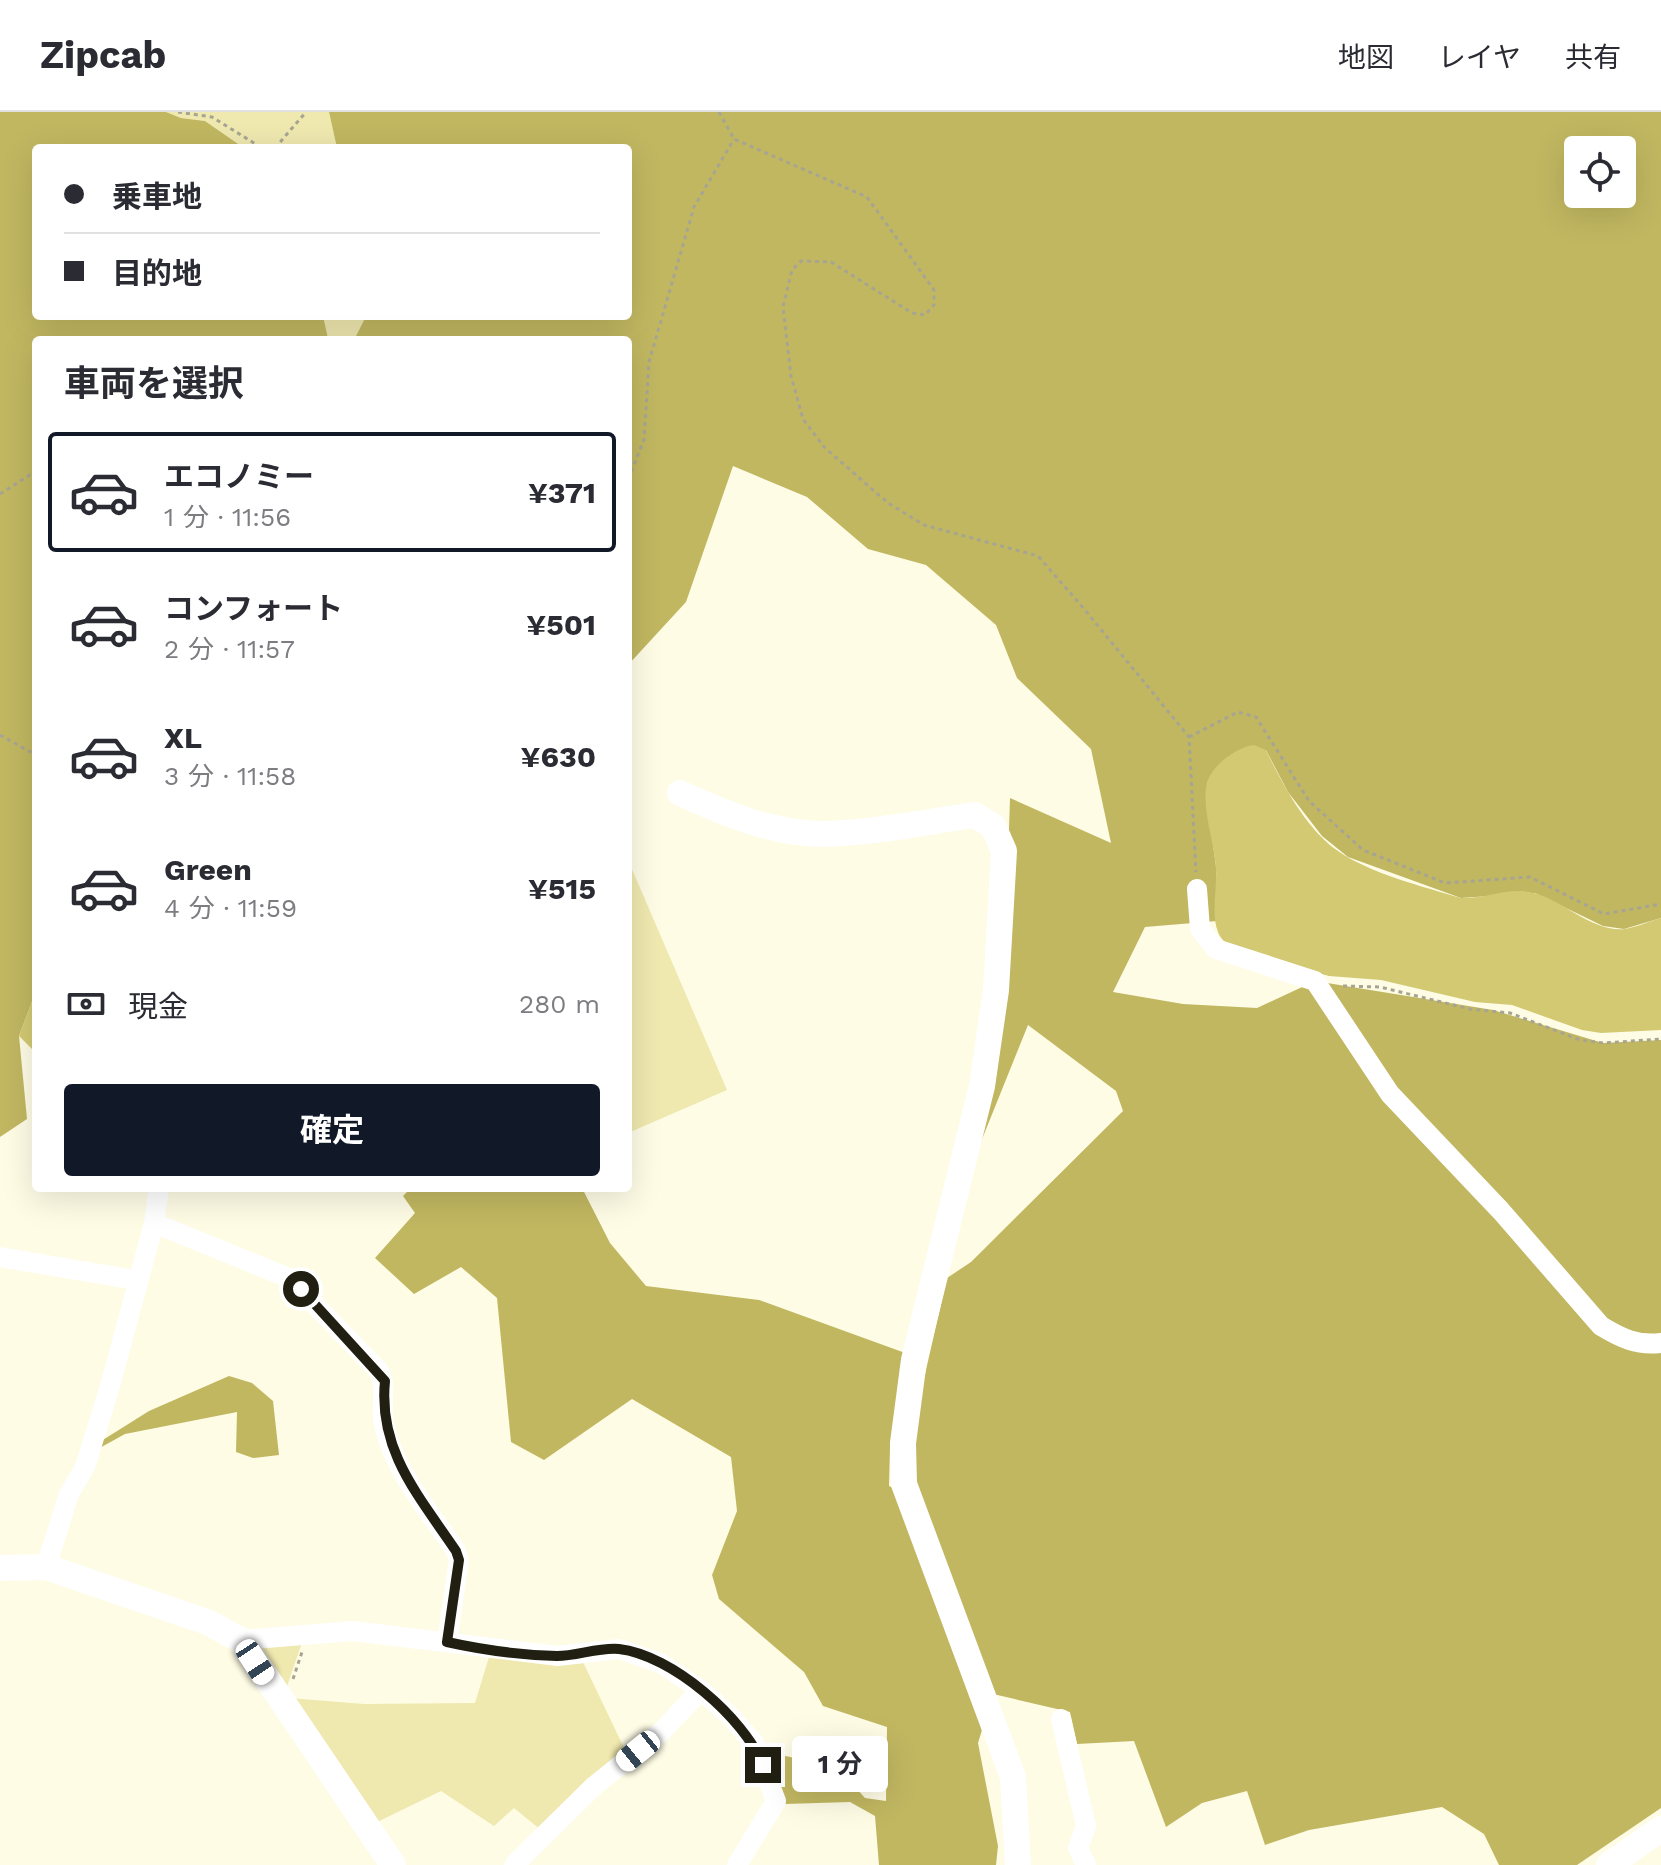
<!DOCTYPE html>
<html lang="ja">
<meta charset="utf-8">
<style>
:root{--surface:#fff;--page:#f7f7f7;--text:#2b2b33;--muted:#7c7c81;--line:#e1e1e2;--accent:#111827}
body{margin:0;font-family:"Work Sans","Noto Sans JP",sans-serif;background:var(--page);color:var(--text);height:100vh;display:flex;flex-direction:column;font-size:30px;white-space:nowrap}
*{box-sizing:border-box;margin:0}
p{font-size:26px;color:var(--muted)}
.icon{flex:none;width:44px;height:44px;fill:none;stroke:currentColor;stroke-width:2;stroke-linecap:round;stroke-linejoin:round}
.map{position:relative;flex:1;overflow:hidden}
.details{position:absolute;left:32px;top:224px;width:600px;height:856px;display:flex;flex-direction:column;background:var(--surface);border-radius:8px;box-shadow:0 8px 32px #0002}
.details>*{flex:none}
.banner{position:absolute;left:32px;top:32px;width:600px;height:176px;border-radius:8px;box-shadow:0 8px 32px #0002;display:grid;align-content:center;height:176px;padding:0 32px;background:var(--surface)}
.controls{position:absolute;left:1564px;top:24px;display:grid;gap:16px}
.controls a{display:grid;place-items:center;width:72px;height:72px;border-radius:8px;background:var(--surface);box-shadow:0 8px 32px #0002;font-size:40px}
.end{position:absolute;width:36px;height:36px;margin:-18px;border:10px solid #201f11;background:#fff;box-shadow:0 0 0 4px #fff}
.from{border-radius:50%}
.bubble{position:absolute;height:56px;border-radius:8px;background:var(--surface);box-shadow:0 8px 32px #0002;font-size:26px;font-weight:700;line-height:56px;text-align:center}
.car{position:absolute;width:24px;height:48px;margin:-24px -12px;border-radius:10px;box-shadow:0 0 6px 2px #0007;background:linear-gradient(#fff 24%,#345 0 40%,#fff 0 76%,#345 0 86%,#fff 0)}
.banner b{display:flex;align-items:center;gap:28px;height:76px;font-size:30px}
.banner b+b{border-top:2px solid var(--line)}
.banner i{width:20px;height:20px;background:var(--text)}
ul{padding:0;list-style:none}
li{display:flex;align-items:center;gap:24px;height:120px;margin:0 16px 12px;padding:0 16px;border:4px solid transparent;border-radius:8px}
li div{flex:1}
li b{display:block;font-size:30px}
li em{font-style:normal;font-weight:700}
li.current{border-color:var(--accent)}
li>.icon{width:72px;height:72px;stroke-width:1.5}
h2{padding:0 32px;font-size:36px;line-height:96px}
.pay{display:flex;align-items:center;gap:20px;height:88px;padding:0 32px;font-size:30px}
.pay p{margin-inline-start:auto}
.primary-button{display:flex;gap:16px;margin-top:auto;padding:16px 32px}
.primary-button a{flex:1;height:92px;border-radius:8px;background:var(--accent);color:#fff;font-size:32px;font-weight:700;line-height:92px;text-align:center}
header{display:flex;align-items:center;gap:48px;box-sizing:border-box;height:112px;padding:0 40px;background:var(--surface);border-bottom:2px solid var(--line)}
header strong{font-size:38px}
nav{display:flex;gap:44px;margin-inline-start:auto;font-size:28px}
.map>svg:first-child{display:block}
.green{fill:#efe8af}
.forest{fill:#c1b761;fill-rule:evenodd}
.water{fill:#d3c973}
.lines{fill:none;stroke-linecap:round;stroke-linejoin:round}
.path{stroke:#a7a592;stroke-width:3;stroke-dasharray:4 4;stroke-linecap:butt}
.minor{stroke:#fff;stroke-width:20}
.tertiary{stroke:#fff;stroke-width:26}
.route{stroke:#201f11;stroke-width:10}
</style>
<header>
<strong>Zipcab</strong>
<nav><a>地図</a><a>レイヤ</a><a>共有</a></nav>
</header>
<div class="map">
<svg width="1661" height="1753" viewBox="0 0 1661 1753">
<rect width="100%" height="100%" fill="#fefce5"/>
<g class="green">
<polygon points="166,0 329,0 337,36 244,36 205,9 181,6"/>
<polygon points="323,204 366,204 354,228 328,226"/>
<polygon points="628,748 727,978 628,1021"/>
<polygon points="304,1525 285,1580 255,1541 259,1528"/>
<polygon points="489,1545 582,1548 626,1640 541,1718 514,1696 494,1714 441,1679 371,1713 289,1586 364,1592 475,1591"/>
</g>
<g class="forest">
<polygon points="0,0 166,0 181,6 205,9 244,36 36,36 36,204 323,204 328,226 331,228 36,228 36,887 33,887 19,924 27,1007 0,1025"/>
<path d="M 329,0 L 1661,0 L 1661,806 L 1624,817 L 1603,814 L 1535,781 L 1461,786 L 1348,745 L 1322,724 L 1288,680 L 1266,638 L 1208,668 L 1206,684 L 1216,754 L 1217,809 L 1145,815 L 1113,880 L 1183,892 L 1257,896 L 1315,869 L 1493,898 L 1603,931 L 1661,928 L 1661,1696 L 1577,1753 L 1499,1753 L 1484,1722 L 1442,1695 L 1309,1718 L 1265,1733 L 1247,1679 L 1202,1691 L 1166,1715 L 1134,1629 L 1077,1632 L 1070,1600 L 993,1582 L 978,1631 L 998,1734 L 996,1753 L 879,1753 L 875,1704 L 850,1690 L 785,1692 L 762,1639 L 837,1655 L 865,1686 L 886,1689 L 887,1615 L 823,1594 L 804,1560 L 719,1487 L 712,1463 L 737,1399 L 731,1345 L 632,1287 L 544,1348 L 511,1330 L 497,1186 L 461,1155 L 414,1182 L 375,1146 L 415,1101 L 403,1084 L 411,1076 L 582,1076 L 610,1131 L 646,1174 L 759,1188 L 908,1242 L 890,1335 L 889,1374 L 913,1385 L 910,1328 L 947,1166 L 971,1150 L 1123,999 L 1116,979 L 1028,913 L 970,1057 L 1003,906 L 1010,686 L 1111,731 L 1091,637 L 1017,566 L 996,513 L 926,453 L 868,437 L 807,385 L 733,354 L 686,490 L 628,553 L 628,228 L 354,228 L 366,204 L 628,204 L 628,36 L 337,36 ZM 1578,38 L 1622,38 L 1622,82 L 1578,82 Z"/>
<polygon points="229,1264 252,1271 273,1289 279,1343 253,1346 236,1340 237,1300 125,1322 96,1338 98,1331 149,1299"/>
</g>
<g class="water">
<path d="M 1254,633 L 1266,638 C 1283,673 1306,717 1338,739 C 1369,761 1424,775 1461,786 C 1486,787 1510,774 1534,781 C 1565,789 1591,820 1625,817 C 1637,815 1650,809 1661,806 L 1661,918 L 1601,921 L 1582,918 L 1512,893 L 1475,890 L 1381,868 L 1329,864 L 1235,839 C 1229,834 1221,828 1218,820 C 1211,803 1217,777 1216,758 C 1215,731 1201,697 1207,671 C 1212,653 1237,635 1254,633 Z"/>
<polygon points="33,887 36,887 36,941 19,924"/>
</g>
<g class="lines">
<g class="path">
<polyline points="178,0 212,5 262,36"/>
<polyline points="719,0 734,27 867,85 934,178 934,193 925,203 912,201 831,150 801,149 792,158 783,195 791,264 803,307 824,335 888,391 924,413 1038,444 1085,498 1189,625 1196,760"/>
<polyline points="275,36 306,0"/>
<polyline points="628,367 644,328 649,250 694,95 734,27"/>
<polyline points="0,382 36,359"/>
<polyline points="0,623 36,643"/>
<polyline points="1189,625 1238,600 1256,605 1309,689 1363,738 1445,771 1530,765 1604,802 1661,792"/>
<polyline points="1343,874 1380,875 1470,897 1510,901 1580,928 1604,931 1661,927"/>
<polyline points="293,1567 302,1540"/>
</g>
<g class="minor">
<path d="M 1197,777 L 1200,817 L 1216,837 L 1315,869 L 1390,982 L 1501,1099 L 1601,1214 C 1621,1226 1637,1234 1661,1231"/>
<path d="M 154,1111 L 289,1166 L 378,1258 C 389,1275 379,1293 384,1313 C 395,1360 429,1399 456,1439 L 459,1448 L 447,1530"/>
<polyline points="0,1145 136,1168"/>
<polyline points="46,1455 69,1382 85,1355 110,1274 154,1111 159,1076"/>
<polyline points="241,1528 353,1519 558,1544 619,1537 660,1551 701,1578 731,1605 754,1631 776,1689 737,1753"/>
<polyline points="1061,1607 1086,1714 1078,1736 1086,1753"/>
<polyline points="514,1753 593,1675 660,1621 701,1578"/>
</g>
<g class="tertiary">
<path d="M 680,681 C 724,701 773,722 822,722 C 873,721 925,710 975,703 L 993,714 L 1004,739 L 996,878 L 982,974 L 914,1248 L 903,1331 L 904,1372 L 1013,1665 L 1018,1753"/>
<polyline points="0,1456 46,1455 207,1510 241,1528 393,1753"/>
<polyline points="1609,1753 1661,1717"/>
</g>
</g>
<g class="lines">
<path class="route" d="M 301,1177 L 385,1269 C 378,1339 419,1384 456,1439 L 459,1448 L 447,1530 C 483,1538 521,1543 557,1544 C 577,1544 599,1535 619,1537 C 672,1543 744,1606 763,1653"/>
</g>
</svg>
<div class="controls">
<a><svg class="icon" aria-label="locate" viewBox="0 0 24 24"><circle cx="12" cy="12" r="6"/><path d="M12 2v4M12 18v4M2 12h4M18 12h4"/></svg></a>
</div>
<i class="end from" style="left:301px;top:1177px"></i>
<i class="end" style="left:763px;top:1653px"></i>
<div class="bubble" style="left:792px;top:1624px;width:96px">1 分</div>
<i class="car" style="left:255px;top:1550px;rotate:147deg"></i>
<i class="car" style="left:638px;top:1639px;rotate:231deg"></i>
<div class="banner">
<b><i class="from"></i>乗車地</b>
<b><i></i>目的地</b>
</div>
<section class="details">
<h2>車両を選択</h2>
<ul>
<li class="current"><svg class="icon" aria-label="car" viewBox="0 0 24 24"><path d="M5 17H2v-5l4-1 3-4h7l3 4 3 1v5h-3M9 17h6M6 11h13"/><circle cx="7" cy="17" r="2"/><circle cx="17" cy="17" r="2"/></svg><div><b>エコノミー</b><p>1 分 · 11:56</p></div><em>¥371</em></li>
<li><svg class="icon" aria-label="car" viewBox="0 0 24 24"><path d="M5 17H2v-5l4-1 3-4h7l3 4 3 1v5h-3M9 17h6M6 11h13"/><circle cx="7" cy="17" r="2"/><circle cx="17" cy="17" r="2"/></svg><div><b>コンフォート</b><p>2 分 · 11:57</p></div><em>¥501</em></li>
<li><svg class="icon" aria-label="car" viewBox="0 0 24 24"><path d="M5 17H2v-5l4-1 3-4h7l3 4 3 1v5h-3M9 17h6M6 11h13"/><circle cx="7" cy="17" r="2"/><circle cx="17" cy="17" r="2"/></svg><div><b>XL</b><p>3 分 · 11:58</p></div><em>¥630</em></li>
<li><svg class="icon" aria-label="car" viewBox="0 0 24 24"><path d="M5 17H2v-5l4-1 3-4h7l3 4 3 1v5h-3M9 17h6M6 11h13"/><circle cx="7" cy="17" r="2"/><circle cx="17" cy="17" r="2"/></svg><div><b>Green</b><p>4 分 · 11:59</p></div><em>¥515</em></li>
</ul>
<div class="pay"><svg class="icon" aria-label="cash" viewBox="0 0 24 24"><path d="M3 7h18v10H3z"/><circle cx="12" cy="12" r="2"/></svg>現金<p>280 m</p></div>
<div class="primary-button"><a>確定</a></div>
</section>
</div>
